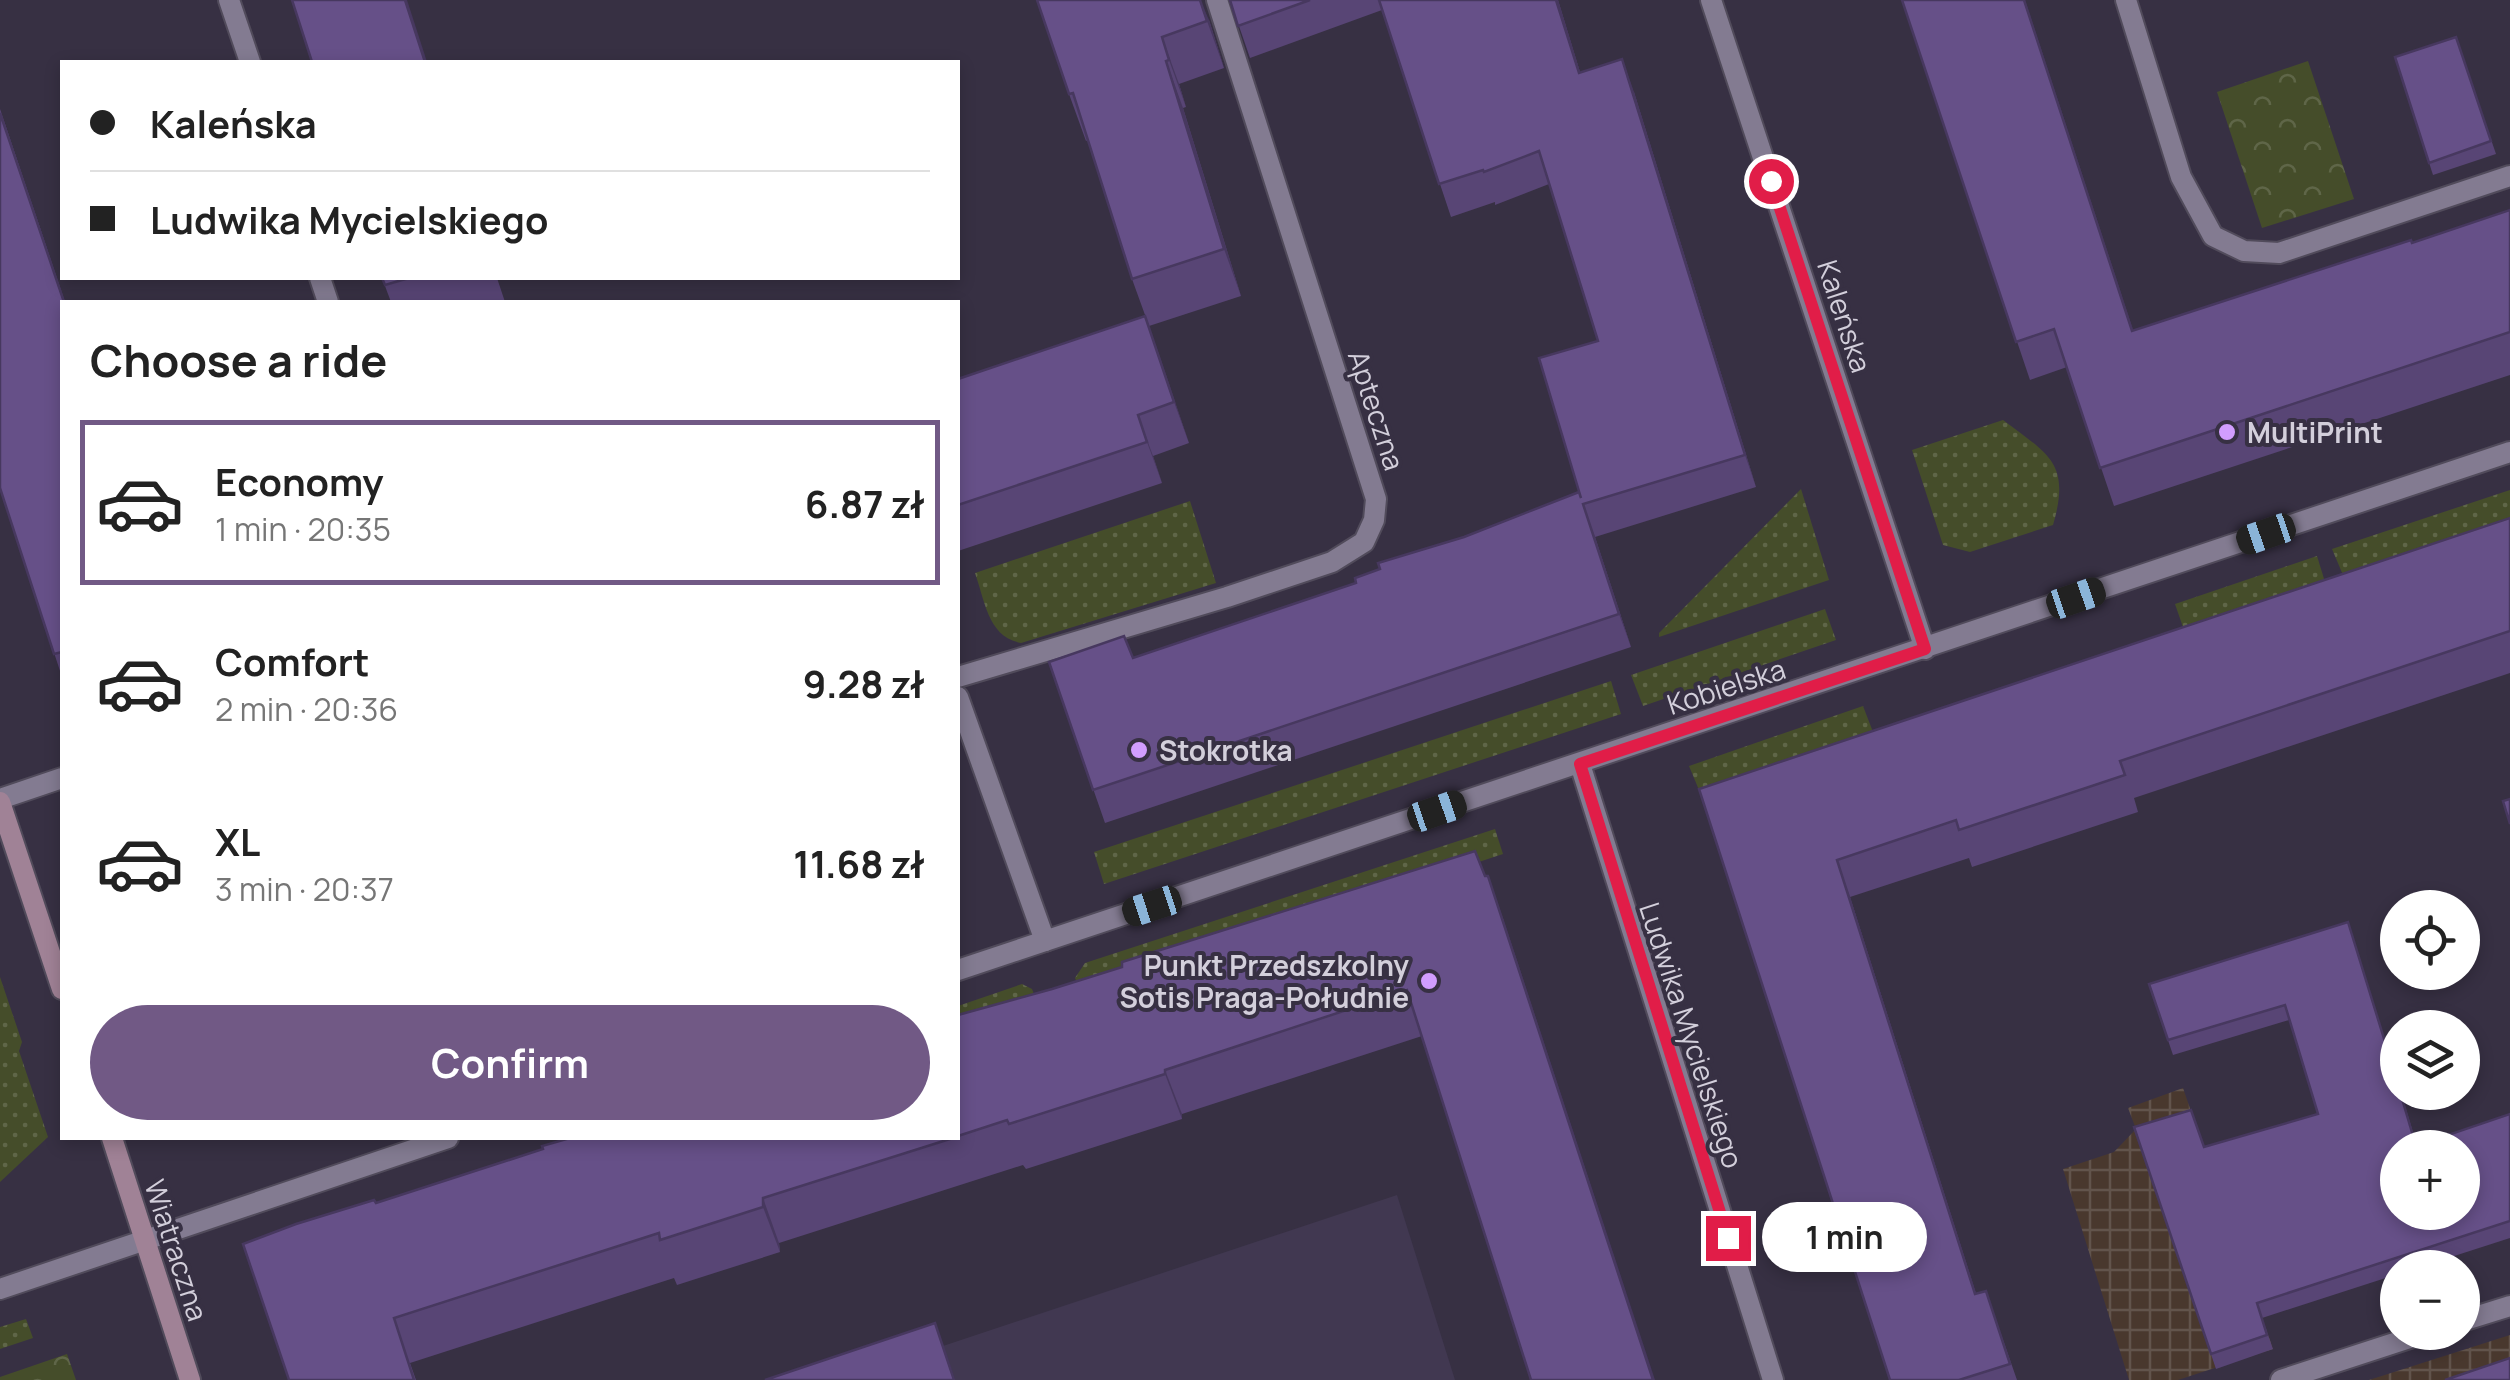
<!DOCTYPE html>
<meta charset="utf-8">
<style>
:root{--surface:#fff;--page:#f2f2f2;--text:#222;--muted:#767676;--line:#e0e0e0;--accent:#715985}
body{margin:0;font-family:Manrope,sans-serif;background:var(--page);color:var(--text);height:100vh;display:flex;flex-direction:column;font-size:38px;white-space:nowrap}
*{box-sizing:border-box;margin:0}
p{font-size:32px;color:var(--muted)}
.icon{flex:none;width:55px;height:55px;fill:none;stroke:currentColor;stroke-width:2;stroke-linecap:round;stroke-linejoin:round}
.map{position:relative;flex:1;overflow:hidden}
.sheet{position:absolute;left:60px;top:300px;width:900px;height:840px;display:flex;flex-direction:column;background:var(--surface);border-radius:0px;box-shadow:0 5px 15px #0003}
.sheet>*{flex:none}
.guide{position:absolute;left:60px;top:60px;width:900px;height:220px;border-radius:0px;box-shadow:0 5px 15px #0003;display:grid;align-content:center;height:220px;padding:0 30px;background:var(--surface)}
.buttons{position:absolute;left:2380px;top:890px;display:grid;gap:20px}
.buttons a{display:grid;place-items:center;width:100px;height:100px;border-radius:50%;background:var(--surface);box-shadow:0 5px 15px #0003;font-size:50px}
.end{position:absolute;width:45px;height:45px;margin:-22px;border:12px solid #e11d48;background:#fff;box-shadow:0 0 0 5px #fff}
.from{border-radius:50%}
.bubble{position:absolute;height:70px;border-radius:35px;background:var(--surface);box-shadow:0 5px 15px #0003;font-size:32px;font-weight:700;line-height:70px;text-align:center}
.car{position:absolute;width:30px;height:60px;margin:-30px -15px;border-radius:12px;box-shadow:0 0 8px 2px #0007;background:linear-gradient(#222 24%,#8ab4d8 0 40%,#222 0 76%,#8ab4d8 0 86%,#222 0)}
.guide b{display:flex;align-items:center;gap:35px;height:95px;font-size:38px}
.guide b+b{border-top:2px solid var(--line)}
.guide i{width:25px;height:25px;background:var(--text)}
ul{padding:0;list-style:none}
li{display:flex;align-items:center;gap:30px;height:165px;margin:0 20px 15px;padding:0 10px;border:5px solid transparent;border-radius:0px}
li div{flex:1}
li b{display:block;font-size:38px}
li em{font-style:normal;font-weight:700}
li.active{border-color:var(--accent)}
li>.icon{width:90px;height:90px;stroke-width:1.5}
h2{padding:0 30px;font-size:45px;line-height:120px}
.button{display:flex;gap:20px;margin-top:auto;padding:20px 30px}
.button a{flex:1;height:115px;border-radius:60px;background:var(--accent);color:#fff;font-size:40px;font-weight:700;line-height:115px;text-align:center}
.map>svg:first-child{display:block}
.built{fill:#413851}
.industrial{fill:url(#industrial-grid)}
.grass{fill:url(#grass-dots)}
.park{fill:url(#park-crowns)}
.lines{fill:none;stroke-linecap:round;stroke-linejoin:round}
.lane-casing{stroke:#514b5b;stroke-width:24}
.street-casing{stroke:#514b5b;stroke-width:24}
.secondary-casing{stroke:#514b5b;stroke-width:24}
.lane{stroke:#837b91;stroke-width:20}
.street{stroke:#837b91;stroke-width:20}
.secondary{stroke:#a08296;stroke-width:20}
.wall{fill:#584575}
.shaded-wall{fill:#47385f}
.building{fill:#665088;stroke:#47385f;stroke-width:2.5;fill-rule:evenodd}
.route{stroke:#e11d48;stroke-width:12}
.poi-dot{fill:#d19dfe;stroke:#373043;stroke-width:4}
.labels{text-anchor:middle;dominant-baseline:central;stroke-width:8;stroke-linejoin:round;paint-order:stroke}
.street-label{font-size:28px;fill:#d3cfdb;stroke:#373043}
.poi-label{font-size:28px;font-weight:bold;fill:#d3cfdb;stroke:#373043;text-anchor:start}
</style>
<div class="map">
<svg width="2510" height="1380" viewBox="0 0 2510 1380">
<defs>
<pattern id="industrial-grid" width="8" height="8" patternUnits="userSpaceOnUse" patternTransform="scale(2.5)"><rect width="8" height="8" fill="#49382e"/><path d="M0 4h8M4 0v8" fill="none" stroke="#62544c"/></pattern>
<pattern id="grass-dots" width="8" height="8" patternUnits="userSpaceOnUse" patternTransform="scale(2.5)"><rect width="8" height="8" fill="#454d2a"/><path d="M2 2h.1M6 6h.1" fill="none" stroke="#5f6648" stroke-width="1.8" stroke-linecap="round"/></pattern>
<pattern id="park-crowns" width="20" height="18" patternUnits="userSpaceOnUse" patternTransform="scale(2.5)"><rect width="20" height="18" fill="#454d2a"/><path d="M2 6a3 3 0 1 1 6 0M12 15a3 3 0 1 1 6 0" fill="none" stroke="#5f6648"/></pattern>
</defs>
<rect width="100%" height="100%" fill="#373043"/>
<polygon class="built" points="1397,1195 1455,1380 955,1380 943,1346"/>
<g class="industrial">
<polygon points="2183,1088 2273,1349 2178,1380 2129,1380 2063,1169 2114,1152 2136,1129 2128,1108"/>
<polygon points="2510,1335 2510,1380 2369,1380"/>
</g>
<g class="grass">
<path d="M 2003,420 C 2049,455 2071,463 2053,525 L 1970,552 L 1943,545 L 1912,450 Z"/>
<polygon points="1801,489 1829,580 1659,637 1659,633"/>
<polygon points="2510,490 2510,519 2343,575 2332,549"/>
<path d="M 1190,501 L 1216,583 L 1021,643 C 988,637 985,601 975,573 Z"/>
<polygon points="2317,556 2325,582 2184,630 2175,604"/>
<polygon points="1825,609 1836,640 1643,706 1631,675"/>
<polygon points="1611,681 1621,714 1104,884 1094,852"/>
<polygon points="1863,706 1873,732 1699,790 1689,766"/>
<polygon points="1495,829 1503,854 1082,993 1075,978 1085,963"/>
<polygon points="0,977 22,1042 19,1051 48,1137 0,1182"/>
<polygon points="1022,984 1032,989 1039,1008 958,1036 958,1006"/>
<polygon points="26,1319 33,1338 0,1349 0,1327"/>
</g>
<g class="park">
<polygon points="2308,61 2354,199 2262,228 2217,92"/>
<polygon points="67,1354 76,1380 0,1380 0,1377"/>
</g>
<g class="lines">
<defs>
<g id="lane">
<polyline points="229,0 250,62"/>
<polyline points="2126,0 2181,177 2213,236 2244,251 2279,253 2510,176"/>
<polyline points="320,278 328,302"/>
<polyline points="0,799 62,778"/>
</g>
<g id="street">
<polyline points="1711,0 1925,649"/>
<polyline points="958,677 1227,597 1332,562 1364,542 1374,520 1376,499 1217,0"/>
<polyline points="958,697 1045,941"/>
<polyline points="1580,764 1773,1380"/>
<polyline points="958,970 2510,452"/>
<polyline points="0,1289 448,1138"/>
<polyline points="2462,1321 2510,1306"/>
<polyline points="2281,1380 2428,1332"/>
</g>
<g id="secondary">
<polyline points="0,802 62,989"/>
<polyline points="112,1138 190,1380"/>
</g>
</defs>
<use href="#lane" class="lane-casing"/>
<use href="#street" class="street-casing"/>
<use href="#secondary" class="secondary-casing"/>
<use href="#lane" class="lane"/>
<use href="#street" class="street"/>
<use href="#secondary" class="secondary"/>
</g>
<g class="wall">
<polygon points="1037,0 1209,20 1224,68 1179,84 1186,107 1183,108 1241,296 1149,326 1132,279 1088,140 1086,141 1069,94"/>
<polygon points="1230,0 1558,0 1580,72 1634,92 1756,487 1595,537 1631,647 1105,823 1049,662 1133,658 1356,583 1380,569 1579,492 1598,341 1549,184 1495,205 1495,202 1451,217 1382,10 1250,58"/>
<polygon points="1902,0 2133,330 2412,243 2510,210 2510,375 2114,506 2067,367 2030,380"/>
<polygon points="2456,37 2496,154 2433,175 2395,57"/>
<polygon points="0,109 65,302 62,302 62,677 0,488"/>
<polygon points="382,278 497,278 505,302 391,302"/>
<polygon points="1145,316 1189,443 1153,456 1162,483 958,551 958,379"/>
<polygon points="2510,518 2510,673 2134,798 2138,812 1972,867 1969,858 1850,897 1976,1294 1986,1291 2017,1380 1890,1380 1699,789"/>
<polygon points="1485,876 1504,921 1422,1036 1182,1114 1182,1119 1026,1169 1023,1165 779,1243 780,1252 677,1285 674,1278 410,1363 416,1380 289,1380 376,1203 543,1149 570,1138 958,1138 958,1015"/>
<polygon points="2353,937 2398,1092 2401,1092 2417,1146 2510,1114 2510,1238 2417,1268 2398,1268 2398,1274 2262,1318 2273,1349 2216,1369 2134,1127 2205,1147 2318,1114 2289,1020 2173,1055 2149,984"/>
</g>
<g class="shaded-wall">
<polygon points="405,0 407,0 427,62 425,62"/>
<polygon points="1200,0 1209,20 1224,68 1207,21"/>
<polygon points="1556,0 1558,0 1590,105 1579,73"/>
<polygon points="2024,0 2025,0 2146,369 2132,331"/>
<polygon points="1162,37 1179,84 1186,107 1169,60"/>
<polygon points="1622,59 1634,92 1756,487 1745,455"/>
<polygon points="1166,61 1183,108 1241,296 1224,249"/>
<polygon points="0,109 65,302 64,302"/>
<polygon points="1145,316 1160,357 1189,443 1174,402"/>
<polygon points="1138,415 1153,456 1162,483 1147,442"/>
<polygon points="1583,504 1595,537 1631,647 1619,614"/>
<polygon points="1837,860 1850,897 1988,1331 1975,1294"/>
<polygon points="1488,876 1504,921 1655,1380 1653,1380"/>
<polygon points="1165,1070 1182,1114 1182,1119 1165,1074"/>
<polygon points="763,1198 779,1243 780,1252 763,1207"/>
</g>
<g class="building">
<polygon points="292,0 405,0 425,62 312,62"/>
<polygon points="1037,0 1200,0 1207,21 1162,37 1169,60 1166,61 1224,249 1132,279 1073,93 1069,94"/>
<polygon points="1230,0 1310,0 1238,26"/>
<polygon points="1379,0 1556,0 1579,73 1622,59 1745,455 1583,504 1619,614 1093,790 1049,662 1124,636 1133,658 1356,583 1355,578 1380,569 1378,563 1464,537 1579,492 1581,498 1539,358 1598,341 1539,151 1484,172 1483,170 1439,184"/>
<polygon points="1902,0 2024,0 2132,331 2411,240 2412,243 2510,210 2510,332 2100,468 2054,329 2016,342"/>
<polygon points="2456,37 2491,141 2429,163 2395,57"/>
<polygon points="0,113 64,302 62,652 54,654 0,488"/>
<polygon points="382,278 409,278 385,285"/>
<polygon points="1145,316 1174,402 1138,415 1147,442 958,505 958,379"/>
<polygon points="2510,518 2510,631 2120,761 2125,775 1959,830 1956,820 1837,860 1975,1294 1986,1291 2010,1364 1959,1380 1890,1380 1699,789"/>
<polygon points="2510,799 2510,824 2503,801"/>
<polygon points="1475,851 1485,876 1488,876 1653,1380 1531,1380 1407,990 1165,1070 1165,1074 1009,1124 1007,1120 958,1136 958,1015 1052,989 1122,967 1122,962"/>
<path d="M 2348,922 L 2398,1084 L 2398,1092 L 2400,1092 L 2416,1146 L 2510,1114 L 2510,1221 L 2257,1303 L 2267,1335 L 2211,1354 L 2134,1127 L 2191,1110 L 2204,1147 L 2318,1114 L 2285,1005 L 2168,1040 L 2149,984 ZM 2398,1148 L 2462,1148 L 2462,1212 L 2398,1212 Z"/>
<polygon points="570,1138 953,1138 763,1198 763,1207 660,1240 659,1233 394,1318 414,1380 289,1380 243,1244 296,1224 374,1200 376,1203 543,1149 542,1146"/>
<polygon points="935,1323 954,1380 765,1380"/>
<polygon points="2510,1358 2510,1380 2445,1380"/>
</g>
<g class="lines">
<polyline class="route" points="1728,1238 1580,764 1925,649 1771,181"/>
</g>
<g class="poi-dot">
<circle cx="2227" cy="432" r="10"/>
<circle cx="1139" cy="750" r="10"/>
<circle cx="1429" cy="981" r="10"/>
</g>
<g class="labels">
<g class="street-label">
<text transform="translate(1845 316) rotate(72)">Kaleńska</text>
<text transform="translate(1377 410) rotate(72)">Apteczna</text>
<text transform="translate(1726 686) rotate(-18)">Kobielska</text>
<text transform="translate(1692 1035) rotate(72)">Ludwika Mycielskiego</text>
<text transform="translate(177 1250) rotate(72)">Wiatraczna</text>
</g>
<g class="poi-label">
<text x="2247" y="432">MultiPrint</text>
<text x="1159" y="750">Stokrotka</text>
<text x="1409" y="965" text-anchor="end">Punkt Przedszkolny<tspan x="1409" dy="32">Sotis Praga-Południe</tspan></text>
</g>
</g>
</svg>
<div class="buttons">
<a><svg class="icon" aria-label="locate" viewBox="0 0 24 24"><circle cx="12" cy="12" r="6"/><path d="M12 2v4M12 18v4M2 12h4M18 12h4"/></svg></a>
<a><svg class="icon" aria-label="layers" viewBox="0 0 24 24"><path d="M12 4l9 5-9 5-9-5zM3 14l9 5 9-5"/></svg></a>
<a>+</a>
<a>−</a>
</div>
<i class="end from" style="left:1771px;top:181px"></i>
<i class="end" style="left:1728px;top:1238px"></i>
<div class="bubble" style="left:1762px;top:1202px;width:165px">1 min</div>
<i class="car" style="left:2266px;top:534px;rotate:251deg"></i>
<i class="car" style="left:2076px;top:598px;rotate:71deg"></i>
<i class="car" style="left:1437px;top:811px;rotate:71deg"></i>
<i class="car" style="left:1152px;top:906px;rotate:252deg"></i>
<div class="guide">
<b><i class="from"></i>Kaleńska</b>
<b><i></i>Ludwika Mycielskiego</b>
</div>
<section class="sheet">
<h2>Choose a ride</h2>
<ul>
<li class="active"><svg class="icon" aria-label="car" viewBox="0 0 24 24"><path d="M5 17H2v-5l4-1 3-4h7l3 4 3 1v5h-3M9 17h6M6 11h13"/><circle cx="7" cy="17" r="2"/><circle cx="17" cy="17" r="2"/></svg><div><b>Economy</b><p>1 min · 20:35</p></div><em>6.87 zł</em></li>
<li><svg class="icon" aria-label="car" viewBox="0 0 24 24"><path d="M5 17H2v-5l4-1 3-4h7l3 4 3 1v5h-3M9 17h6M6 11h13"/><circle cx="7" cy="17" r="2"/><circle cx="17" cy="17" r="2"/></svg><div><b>Comfort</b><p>2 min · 20:36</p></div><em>9.28 zł</em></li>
<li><svg class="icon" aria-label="car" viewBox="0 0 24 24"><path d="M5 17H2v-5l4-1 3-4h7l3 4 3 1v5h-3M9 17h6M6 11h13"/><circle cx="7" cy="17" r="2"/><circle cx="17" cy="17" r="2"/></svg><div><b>XL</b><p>3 min · 20:37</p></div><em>11.68 zł</em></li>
</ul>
<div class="button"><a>Confirm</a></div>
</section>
</div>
